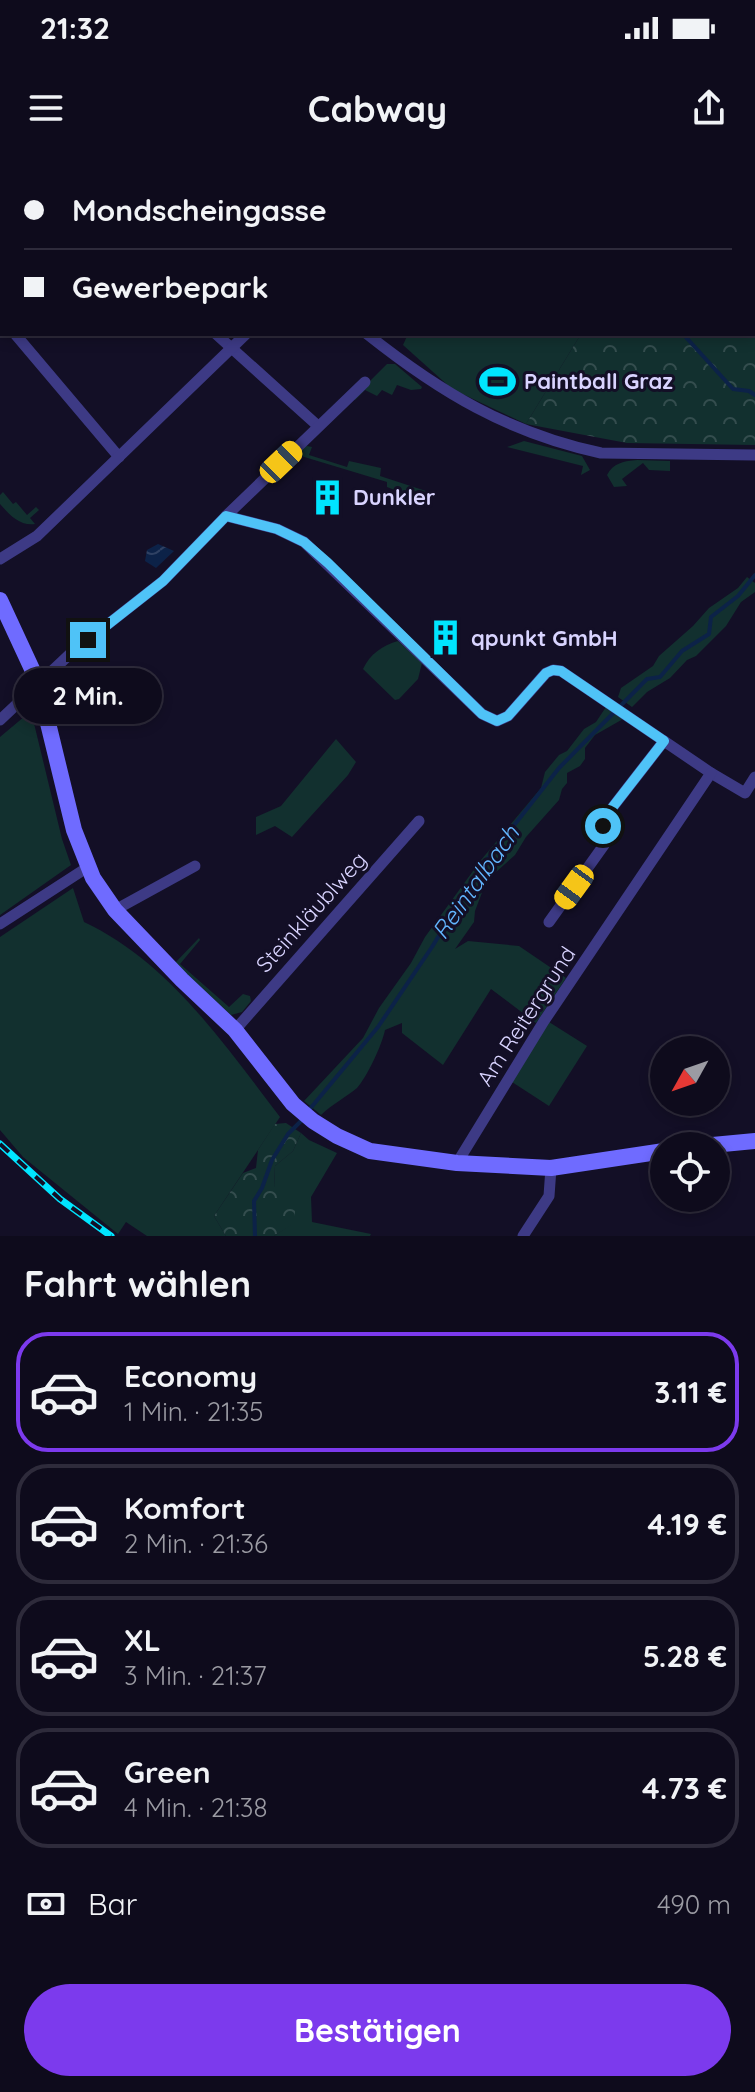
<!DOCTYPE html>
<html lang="de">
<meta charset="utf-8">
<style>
:root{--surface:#0e0b1c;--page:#171425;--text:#f1f3f6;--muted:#9b9ba3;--line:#2e2b3b;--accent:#7c3aed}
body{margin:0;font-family:Quicksand,sans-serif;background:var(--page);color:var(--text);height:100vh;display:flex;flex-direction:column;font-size:30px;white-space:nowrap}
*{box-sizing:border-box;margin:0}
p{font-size:26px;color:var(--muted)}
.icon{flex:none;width:44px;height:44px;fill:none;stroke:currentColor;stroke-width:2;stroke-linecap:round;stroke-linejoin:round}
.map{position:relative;height:1076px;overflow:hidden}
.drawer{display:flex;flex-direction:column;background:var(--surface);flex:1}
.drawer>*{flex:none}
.top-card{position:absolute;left:0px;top:0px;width:756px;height:176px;box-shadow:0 4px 12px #0003,0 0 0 2px var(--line);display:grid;align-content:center;height:176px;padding:0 24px;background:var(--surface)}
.needle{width:52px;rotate:230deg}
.controls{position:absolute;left:650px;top:876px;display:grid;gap:16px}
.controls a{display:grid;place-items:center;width:80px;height:80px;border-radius:50%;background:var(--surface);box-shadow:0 4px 12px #0003,0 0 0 2px var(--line);font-size:40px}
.end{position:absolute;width:36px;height:36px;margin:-18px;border:10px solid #4fc3f7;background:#111;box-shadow:0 0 0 4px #111}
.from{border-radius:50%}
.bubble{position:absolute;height:56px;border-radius:28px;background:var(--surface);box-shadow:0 4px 12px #0003,0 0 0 2px var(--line);font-size:26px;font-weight:800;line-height:56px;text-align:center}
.car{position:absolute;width:24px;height:48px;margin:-24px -12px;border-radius:10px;box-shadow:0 0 6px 2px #0007;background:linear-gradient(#f5c518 24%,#345 0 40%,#f5c518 0 76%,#345 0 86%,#f5c518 0)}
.top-card b{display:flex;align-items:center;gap:28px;height:76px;font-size:30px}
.top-card b+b{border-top:2px solid var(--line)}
.top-card i{width:20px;height:20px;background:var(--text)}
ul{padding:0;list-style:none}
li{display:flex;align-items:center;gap:24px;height:120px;margin:0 16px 12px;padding:0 8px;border:4px solid var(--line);border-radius:32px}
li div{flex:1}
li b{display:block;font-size:30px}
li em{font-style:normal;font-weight:800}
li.on{border-color:var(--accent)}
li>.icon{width:72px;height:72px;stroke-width:1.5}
h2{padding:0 24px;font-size:36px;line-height:96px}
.pay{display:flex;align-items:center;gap:20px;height:88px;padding:0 24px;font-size:30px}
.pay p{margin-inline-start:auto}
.action{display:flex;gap:16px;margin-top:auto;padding:16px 24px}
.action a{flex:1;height:92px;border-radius:48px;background:var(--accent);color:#fff;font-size:32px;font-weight:800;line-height:92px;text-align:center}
.status{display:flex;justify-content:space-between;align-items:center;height:56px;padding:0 40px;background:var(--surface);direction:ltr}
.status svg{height:22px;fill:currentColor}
header{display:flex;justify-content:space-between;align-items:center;height:104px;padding:0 24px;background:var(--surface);font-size:36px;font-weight:800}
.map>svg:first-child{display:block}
.green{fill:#12302f}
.forest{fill:url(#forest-crowns)}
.park{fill:url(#park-tufts)}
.water{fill:url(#water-waves)}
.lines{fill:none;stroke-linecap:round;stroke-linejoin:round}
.stream{stroke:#0c2248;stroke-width:4}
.minor{stroke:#3d3a85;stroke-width:11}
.secondary{stroke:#6f6bff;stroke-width:16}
.motorway{stroke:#ff4fa3;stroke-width:20}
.rail-casing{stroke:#00e5ff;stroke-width:7}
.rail{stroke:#130f26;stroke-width:4;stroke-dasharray:12;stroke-linecap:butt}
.route{stroke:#4fc3f7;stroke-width:10}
.labels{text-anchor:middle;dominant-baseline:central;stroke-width:6;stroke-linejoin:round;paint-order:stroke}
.poi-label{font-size:22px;font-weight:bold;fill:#d9d4ff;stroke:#130f26;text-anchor:start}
.street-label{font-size:22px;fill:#d9d4ff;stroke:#130f26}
.water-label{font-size:24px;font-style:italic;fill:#62b6ff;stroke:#130f26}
</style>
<div class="status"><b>21:32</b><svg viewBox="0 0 49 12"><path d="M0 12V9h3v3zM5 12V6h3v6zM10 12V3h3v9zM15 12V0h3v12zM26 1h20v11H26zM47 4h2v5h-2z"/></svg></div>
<header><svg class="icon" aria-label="menu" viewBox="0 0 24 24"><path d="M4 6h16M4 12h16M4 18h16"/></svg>Cabway<svg class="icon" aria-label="share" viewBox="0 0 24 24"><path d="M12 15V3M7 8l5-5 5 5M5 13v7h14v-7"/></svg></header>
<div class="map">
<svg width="755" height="1076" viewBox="0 0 755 1076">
<defs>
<pattern id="forest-crowns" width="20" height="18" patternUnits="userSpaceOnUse" patternTransform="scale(2)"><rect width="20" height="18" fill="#12302f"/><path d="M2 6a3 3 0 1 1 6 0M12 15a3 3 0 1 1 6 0" fill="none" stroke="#344d4e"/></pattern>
<pattern id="park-tufts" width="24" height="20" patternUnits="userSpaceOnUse" patternTransform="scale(2)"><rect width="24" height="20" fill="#12302f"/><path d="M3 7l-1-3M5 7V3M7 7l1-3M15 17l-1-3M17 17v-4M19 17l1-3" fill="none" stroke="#344d4e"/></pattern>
<pattern id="water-waves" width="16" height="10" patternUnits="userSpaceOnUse" patternTransform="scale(2)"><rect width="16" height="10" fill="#0c2248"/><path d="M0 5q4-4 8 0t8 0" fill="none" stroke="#2f4163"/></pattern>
</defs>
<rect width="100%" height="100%" fill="#130f26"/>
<g class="green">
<polygon points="408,174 581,174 526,264 452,229 403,185"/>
<polygon points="387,204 395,204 422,227 421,229 411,230 397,225 392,235 382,230 377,236 365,230 355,240 353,238"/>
<polygon points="524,281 582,296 590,310 581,315 583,306 507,287"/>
<polygon points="307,286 312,287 309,295 347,307 349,301 381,308 380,316 429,332 424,342 387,327 387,322 301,296 299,299 292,299 302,288"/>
<path d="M 637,300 L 670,301 L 670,311 L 649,310 L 643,303 L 622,319 L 627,326 L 614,327 L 607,315 C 613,303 624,301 637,300 Z"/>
<path d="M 3,332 L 13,344 L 16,342 L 27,355 L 36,347 L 39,350 L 30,358 L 35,364 C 19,366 10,355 0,344 L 0,335 Z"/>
<polygon points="747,417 755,423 755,432 741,442 726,466 696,496 687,500 670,518 647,532 632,547 618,537 621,528 653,506 659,496 693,466 709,448 738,428"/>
<path d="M 398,481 L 422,503 L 418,519 L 399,539 L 395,540 L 363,509 C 370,494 383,485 398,481 Z"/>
<path d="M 606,547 L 623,559 L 595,575 L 585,588 L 585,599 L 580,606 L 567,613 L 567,623 L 562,629 L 559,640 L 526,677 L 515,695 L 495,713 L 483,730 L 475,751 L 474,762 L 455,789 L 468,781 L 519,786 L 566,818 L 536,863 L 491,829 L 443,905 L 402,873 L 402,863 L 385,870 C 382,885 367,917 357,928 C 349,935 331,945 321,955 L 304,941 L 363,878 L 379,848 L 411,803 L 425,777 L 481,700 L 541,628 L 545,612 L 559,595 L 567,591 L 584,569 L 596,562 Z"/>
<polygon points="31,551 62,679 71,705 0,755 0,577"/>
<polygon points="336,579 356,602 348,615 292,677 275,666 256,675 256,657 281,646"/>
<path d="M 73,728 L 84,762 C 169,802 224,884 280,957 L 214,1056 L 226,1076 L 147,1076 L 126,1062 L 118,1074 L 23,997 L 0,970 L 0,777 Z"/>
<polygon points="199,778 200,780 180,804 229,847 243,834 250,836 251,841 242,852 231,855 175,803"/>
<polygon points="549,862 587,886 549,946 512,922"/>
<polygon points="301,973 309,980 337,993 311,1037 312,1062 371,1074 370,1076 274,1076 295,1062 274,1028 275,1006 293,991"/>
</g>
<g class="forest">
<polygon points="456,0 657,0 662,2 459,2"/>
<polygon points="755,145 755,285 627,283 526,264 581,174 754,174"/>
<polygon points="286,963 301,973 293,991 275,1006 274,1027 295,1038 295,1063 274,1076 226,1076 214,1056 243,1013 256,1008 258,990 275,964"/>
</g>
<polygon class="park" points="194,0 437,0 442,2 195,2"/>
<polygon class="water" points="158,384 174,391 156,408 145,401 147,390"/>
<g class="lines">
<g class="stream">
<polyline points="469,0 472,2"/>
<polyline points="532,0 537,2"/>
<polyline points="754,88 755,88"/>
<polyline points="683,174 733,229 749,231 755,235"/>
<polyline points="309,950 378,867 432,787 479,710 559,608 647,519 660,517 682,491 709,474 711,457 738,436 755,415"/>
<polyline points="255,1076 254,1041 262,1028 272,1000 288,974 304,958"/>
</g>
<g class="minor">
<polyline points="9,0 12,2"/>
<polyline points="186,0 188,2"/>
<polyline points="0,156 2,159"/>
<polyline points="15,174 119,297"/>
<polyline points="216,174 318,266"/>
<path d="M 367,174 C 440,232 508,273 601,293 L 755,295"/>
<polyline points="226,356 277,369 304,382 482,554 497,561 508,556 546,513 553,510 561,511 711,613 745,633 755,617"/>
<polyline points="0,399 37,376 246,174"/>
<polyline points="0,560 70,494 163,421 226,356 365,222"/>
<polyline points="115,750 195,706"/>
<polyline points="549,762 604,685 605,657 664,581"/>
<polyline points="0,764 88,707"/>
<polyline points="235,870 419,661"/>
<polyline points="457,1003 544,861 711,613"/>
<polyline points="523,1076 549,1036 551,1008"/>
</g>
<g class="secondary">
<polyline points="0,440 38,522 74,670 93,718 115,750 182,820 235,870 293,944 313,961 337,976 370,991 457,1003 551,1008 664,991"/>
<polyline points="702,986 755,981"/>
</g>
<g class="motorway">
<polyline points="701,0 706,2"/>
<polyline points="754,19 755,19"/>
</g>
<defs>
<polyline id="rail" points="0,984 60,1039 111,1076"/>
</defs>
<use href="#rail" class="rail-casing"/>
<use href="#rail" class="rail"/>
</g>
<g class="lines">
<polyline class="route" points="88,480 163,421 226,356 277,369 304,382 328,403 482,554 497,561 508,556 546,513 553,510 561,511 664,581 605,657 603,666"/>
</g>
<defs>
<symbol id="stadium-bare" viewBox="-9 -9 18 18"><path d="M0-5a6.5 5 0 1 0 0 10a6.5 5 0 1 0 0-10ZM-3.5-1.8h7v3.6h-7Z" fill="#00e5ff" stroke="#130f26" stroke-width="2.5" paint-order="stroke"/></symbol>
<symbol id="building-bare" viewBox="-9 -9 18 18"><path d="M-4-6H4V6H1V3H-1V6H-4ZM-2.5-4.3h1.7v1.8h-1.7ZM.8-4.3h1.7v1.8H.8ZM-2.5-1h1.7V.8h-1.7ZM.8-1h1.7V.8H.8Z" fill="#00e5ff" stroke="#130f26" stroke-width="2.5" paint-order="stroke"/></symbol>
</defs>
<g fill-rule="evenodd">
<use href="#stadium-bare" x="472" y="196" width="51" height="51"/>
<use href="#building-bare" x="302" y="312" width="51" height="51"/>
<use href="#building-bare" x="420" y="452" width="51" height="51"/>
</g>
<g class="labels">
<g class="poi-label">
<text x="524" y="221">Paintball Graz</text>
<text x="353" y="337">Dunkler</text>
<text x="471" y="478">qpunkt GmbH</text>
</g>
<g class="street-label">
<text transform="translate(311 752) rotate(-48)">Steinkläublweg</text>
<text transform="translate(526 856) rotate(-57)">Am Reitergrund</text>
</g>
<g class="water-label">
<text transform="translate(475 722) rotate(-55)">Reintalbach</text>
</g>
</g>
</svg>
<div class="controls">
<a><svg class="needle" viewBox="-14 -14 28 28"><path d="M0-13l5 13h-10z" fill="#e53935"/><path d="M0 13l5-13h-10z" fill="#9b9ba3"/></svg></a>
<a><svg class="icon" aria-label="locate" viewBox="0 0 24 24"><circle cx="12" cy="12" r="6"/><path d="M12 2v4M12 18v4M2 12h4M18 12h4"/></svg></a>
</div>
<i class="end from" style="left:603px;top:666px"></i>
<i class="end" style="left:88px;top:480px"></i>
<div class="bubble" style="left:14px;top:508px;width:148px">2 Min.</div>
<i class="car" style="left:281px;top:302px;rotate:46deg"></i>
<i class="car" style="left:574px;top:727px;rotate:216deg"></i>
<div class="top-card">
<b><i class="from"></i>Mondscheingasse</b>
<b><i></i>Gewerbepark</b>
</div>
</div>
<section class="drawer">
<h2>Fahrt wählen</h2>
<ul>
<li class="on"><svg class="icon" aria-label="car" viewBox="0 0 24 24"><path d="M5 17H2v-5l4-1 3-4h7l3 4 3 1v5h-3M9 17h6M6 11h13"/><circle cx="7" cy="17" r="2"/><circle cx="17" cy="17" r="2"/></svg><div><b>Economy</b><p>1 Min. · 21:35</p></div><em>3.11 €</em></li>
<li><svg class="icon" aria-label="car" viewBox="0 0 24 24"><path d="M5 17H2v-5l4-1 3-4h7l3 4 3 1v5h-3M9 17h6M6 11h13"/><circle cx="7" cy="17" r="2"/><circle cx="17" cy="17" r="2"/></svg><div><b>Komfort</b><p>2 Min. · 21:36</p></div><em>4.19 €</em></li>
<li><svg class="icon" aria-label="car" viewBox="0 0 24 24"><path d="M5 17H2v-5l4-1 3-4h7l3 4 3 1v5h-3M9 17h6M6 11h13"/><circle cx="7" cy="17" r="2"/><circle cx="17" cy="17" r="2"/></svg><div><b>XL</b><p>3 Min. · 21:37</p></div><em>5.28 €</em></li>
<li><svg class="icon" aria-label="car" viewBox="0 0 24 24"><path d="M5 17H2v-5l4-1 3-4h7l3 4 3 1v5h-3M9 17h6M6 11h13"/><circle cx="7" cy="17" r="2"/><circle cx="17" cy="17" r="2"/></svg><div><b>Green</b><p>4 Min. · 21:38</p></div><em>4.73 €</em></li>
</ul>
<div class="pay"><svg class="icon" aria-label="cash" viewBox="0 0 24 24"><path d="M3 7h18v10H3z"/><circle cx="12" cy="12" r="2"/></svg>Bar<p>490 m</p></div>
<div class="action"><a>Bestätigen</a></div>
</section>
